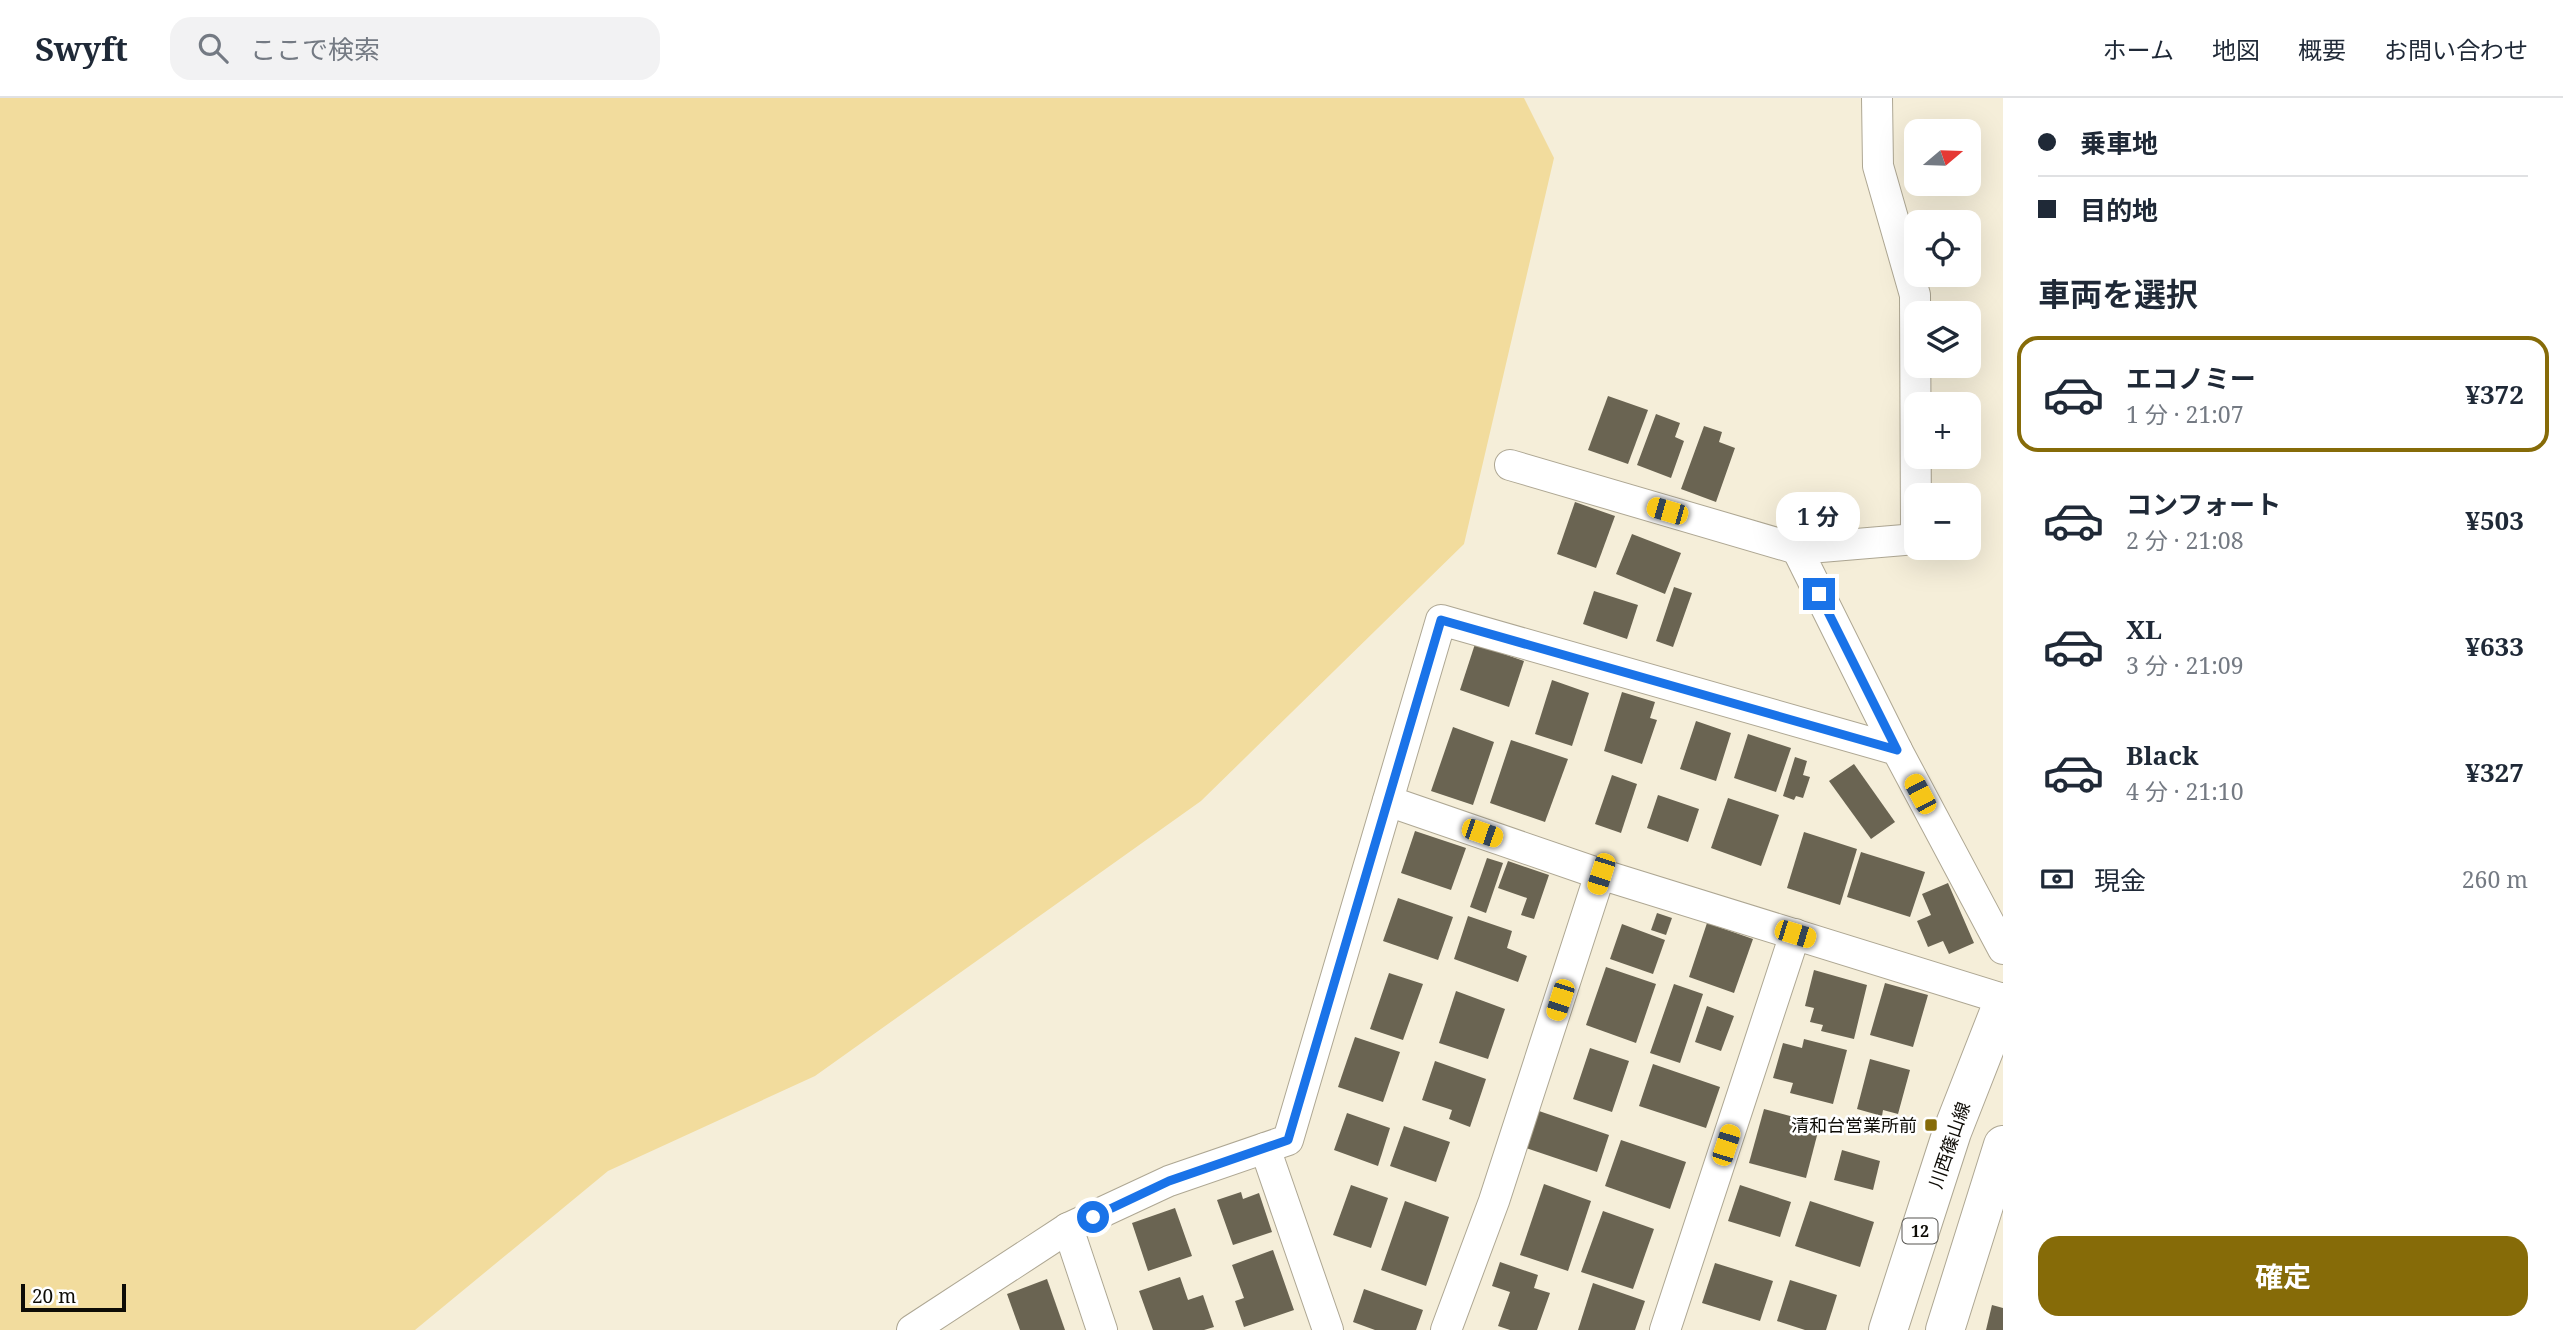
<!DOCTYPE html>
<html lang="ja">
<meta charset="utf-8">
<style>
:root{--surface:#fff;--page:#f2f2f3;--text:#1f2937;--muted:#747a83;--line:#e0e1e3;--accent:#866b08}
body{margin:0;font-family:"Noto Serif","Noto Sans JP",serif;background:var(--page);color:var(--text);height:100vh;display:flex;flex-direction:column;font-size:26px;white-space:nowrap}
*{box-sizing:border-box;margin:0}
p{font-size:23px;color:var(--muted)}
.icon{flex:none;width:38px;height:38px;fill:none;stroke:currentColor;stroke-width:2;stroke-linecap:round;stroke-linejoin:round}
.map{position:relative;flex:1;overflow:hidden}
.drawer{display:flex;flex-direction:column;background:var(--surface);width:560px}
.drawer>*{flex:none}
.hud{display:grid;align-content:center;height:154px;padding:0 35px;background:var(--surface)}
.needle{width:46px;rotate:71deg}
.controls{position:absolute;left:1904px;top:21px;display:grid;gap:14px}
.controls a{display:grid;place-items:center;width:77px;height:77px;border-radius:14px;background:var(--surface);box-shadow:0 7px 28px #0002;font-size:35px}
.scale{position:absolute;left:21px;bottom:18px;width:105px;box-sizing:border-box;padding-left:7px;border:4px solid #0e0c06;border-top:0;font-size:19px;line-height:24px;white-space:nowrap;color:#0e0c06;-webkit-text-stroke:5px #fff;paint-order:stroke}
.end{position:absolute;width:32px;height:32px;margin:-16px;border:9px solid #1a73e8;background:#fff;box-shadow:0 0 0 4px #fff}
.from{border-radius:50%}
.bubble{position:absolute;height:49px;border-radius:21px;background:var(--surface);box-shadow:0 7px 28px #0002;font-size:23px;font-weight:700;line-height:49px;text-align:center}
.car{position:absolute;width:21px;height:42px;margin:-21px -10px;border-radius:9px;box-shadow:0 0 5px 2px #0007;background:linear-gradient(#f5c518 24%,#345 0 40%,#f5c518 0 76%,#345 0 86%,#f5c518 0)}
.hud b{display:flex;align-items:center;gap:24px;height:66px;font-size:26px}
.hud b+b{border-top:2px solid var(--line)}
.hud i{width:18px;height:18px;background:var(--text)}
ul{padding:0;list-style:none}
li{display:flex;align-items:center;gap:21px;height:116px;margin:0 14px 10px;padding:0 21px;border:4px solid transparent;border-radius:21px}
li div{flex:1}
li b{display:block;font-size:26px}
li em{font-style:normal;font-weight:700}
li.selected{border-color:var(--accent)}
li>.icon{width:63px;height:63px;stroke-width:1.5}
h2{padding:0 35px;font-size:32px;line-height:84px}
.pay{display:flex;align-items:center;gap:18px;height:77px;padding:0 35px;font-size:26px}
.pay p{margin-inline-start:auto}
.primary-button{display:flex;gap:14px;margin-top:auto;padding:14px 35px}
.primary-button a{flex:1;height:80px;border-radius:21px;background:var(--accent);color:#fff;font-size:28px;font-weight:700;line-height:80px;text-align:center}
header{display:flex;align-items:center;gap:42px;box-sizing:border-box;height:98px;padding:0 35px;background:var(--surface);border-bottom:2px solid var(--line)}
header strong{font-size:33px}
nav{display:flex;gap:38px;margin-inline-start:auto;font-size:24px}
.search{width:490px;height:63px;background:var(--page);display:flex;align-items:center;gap:18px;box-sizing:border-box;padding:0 24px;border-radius:21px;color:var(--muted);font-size:26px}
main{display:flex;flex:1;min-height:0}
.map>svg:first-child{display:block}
.green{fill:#f2dc9d}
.building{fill:#6a6452}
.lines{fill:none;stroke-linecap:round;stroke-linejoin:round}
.minor-casing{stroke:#aea793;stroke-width:32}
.primary-casing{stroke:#aea793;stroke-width:40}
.minor{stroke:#fff;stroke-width:30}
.primary{stroke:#fff;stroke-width:38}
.route{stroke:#1a73e8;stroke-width:9}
.poi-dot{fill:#866b08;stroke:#fff;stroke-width:2.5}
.labels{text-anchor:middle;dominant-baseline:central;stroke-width:5;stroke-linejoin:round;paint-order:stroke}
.shield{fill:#fff;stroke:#565551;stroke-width:2}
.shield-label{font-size:16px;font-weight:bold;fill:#0e0c06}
.poi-label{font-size:18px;fill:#0e0c06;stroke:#fff;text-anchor:end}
.street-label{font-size:18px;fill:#0e0c06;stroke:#fff}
</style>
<header>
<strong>Swyft</strong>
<div class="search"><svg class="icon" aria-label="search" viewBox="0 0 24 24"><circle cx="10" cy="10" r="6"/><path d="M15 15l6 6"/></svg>ここで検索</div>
<nav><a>ホーム</a><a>地図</a><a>概要</a><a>お問い合わせ</a></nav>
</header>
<main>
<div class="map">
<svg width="2003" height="1232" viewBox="0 0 2003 1232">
<rect width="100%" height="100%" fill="#f5eed9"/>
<polygon class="green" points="0,0 1524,0 1554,60 1464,446 1201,703 815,978 608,1073 415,1232 0,1232"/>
<g class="building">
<polygon points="1608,298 1648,312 1628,366 1588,352"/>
<polygon points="1656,316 1680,325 1675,339 1684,343 1671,380 1637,367"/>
<polygon points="1704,328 1722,334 1719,344 1735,350 1716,404 1681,391"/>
<polygon points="1575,404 1615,418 1596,470 1557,456"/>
<polygon points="1632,436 1681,455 1665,496 1616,476"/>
<polygon points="1674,489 1692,495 1673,549 1656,543"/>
<polygon points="1594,493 1638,507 1627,541 1583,526"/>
<polygon points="1475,546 1524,563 1509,609 1460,592"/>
<polygon points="1552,582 1589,595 1572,648 1535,636"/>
<polygon points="1622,594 1655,604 1650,620 1657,622 1642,666 1604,653"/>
<polygon points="1696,623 1731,635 1716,683 1680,671"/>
<polygon points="1453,629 1494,644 1473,707 1431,693"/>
<polygon points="1748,636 1791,650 1776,694 1734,680"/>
<polygon points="1511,642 1568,661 1545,724 1490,705"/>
<polygon points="1795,659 1807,663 1803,677 1810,679 1803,700 1796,698 1794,702 1783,698"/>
<polygon points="1854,666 1895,724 1871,741 1829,683"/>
<polygon points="1612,677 1637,686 1621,735 1595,726"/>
<polygon points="1658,697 1699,711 1688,744 1647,730"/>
<polygon points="1728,700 1779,717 1761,768 1711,750"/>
<polygon points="1415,733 1466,750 1451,792 1401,775"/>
<polygon points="1804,734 1857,751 1840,807 1787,790"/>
<polygon points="1861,754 1925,774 1910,819 1847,799"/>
<polygon points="1487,760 1503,765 1486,815 1470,809"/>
<polygon points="1508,763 1549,777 1534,821 1521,817 1527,800 1498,790"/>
<polygon points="1948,785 1974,845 1949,856 1943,843 1928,849 1917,823 1931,817 1922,796"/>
<polygon points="1398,800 1453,819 1438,862 1383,843"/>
<polygon points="1657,815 1672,820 1666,837 1651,832"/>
<polygon points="1468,818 1512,833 1507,850 1527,858 1518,884 1454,861"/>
<polygon points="1707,825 1753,841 1734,895 1689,879"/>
<polygon points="1622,826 1665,842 1653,876 1610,861"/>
<polygon points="1606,869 1656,886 1636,945 1586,927"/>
<polygon points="1814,872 1867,887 1854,941 1821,933 1823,927 1810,924 1814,910 1805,908"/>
<polygon points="1389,875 1423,886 1403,942 1370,931"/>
<polygon points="1885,885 1928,897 1913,949 1870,937"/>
<polygon points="1674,886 1703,896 1680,965 1650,955"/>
<polygon points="1456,893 1505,911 1488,961 1439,945"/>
<polygon points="1707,908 1734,918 1721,953 1695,944"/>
<polygon points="1355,939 1400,954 1383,1004 1338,989"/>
<polygon points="1804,941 1847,952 1833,1006 1790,995 1793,985 1773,980 1783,945 1802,950"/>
<polygon points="1590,950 1629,963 1612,1014 1573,1001"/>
<polygon points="1870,961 1910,972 1898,1016 1883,1012 1882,1018 1857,1011"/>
<polygon points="1435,963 1486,981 1470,1029 1449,1021 1452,1012 1422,1002"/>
<polygon points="1653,966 1720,989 1706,1030 1639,1008"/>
<polygon points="1764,1011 1820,1026 1806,1080 1749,1065"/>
<polygon points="1539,1013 1609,1037 1597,1074 1526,1050"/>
<polygon points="1347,1015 1390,1030 1378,1068 1334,1052"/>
<polygon points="1404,1028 1450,1044 1436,1084 1390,1068"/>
<polygon points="1621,1042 1686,1064 1670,1111 1605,1088"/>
<polygon points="1842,1052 1880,1063 1873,1092 1834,1082"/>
<polygon points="1544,1086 1591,1103 1568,1173 1520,1157"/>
<polygon points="1351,1087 1388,1100 1371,1150 1333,1137"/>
<polygon points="1740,1087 1791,1104 1780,1139 1728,1123"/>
<polygon points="1241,1094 1243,1101 1259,1095 1272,1134 1233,1147 1217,1102"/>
<polygon points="1405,1103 1449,1119 1426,1188 1381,1172"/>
<polygon points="1810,1103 1874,1124 1860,1169 1795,1148"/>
<polygon points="1175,1110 1192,1158 1148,1173 1132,1125"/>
<polygon points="1603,1113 1654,1131 1633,1191 1581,1174"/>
<polygon points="1273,1152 1294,1212 1244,1229 1235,1203 1244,1200 1232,1167"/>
<polygon points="1500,1164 1538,1177 1534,1190 1550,1195 1537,1232 1510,1232 1498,1228 1510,1194 1492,1188"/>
<polygon points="1715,1165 1773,1183 1760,1223 1702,1205"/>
<polygon points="1180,1179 1188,1202 1203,1197 1214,1229 1204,1232 1153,1232 1139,1193"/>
<polygon points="1047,1181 1065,1232 1020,1232 1007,1196"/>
<polygon points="1790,1182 1837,1197 1826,1232 1805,1232 1777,1223"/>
<polygon points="1593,1185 1645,1203 1635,1232 1578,1232"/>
<polygon points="1364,1191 1423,1212 1416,1232 1375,1232 1353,1224"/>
<polygon points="1992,1207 2003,1210 2003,1232 1986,1232"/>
</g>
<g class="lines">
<defs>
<g id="minor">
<polyline points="1877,0 1878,68 1915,197 1916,433"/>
<polyline points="1510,367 1797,451"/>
<polyline points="1897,652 1797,451 1916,441"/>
<polyline points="1388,703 1600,776 2003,901"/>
<polyline points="1265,1050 1328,1232"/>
<polyline points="1068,1130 1102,1232"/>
<polyline points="912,1232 1068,1130 1169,1083 1288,1042 1441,522 1897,652 2003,851"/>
<polyline points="1446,1232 1494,1103 1600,776"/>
<polyline points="1665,1232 1795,836"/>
</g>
<g id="primary">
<polyline points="1888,1232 1952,1034 2003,904"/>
<polyline points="1945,1232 2003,1047"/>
</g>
</defs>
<use href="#minor" class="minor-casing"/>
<use href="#primary" class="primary-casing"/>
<use href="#minor" class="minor"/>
<use href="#primary" class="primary"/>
</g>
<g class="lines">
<polyline class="route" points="1093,1119 1169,1083 1288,1042 1441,522 1897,652 1819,496"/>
</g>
<rect class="poi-dot" x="1924" y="1020" width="14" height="14" rx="3.5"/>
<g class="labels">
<rect class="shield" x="1902.5" y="1120.5" width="35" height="25" rx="5"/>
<g class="shield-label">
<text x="1920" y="1133">12</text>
</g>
<g class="poi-label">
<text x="1917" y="1027">清和台営業所前</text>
</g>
<g class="street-label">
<text transform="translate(1949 1047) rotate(-71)">川西篠山線</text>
</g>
</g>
</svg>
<div class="controls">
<a><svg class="needle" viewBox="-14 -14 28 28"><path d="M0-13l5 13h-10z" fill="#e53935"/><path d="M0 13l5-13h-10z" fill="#747a83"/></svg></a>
<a><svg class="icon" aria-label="locate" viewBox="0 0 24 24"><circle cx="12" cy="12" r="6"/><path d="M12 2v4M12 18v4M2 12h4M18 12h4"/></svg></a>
<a><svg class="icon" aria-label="layers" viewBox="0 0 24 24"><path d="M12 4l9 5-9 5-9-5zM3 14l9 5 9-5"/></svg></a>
<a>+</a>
<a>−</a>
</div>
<div class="scale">20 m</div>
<i class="end from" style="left:1093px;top:1119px"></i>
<i class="end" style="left:1819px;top:496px"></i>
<div class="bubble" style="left:1776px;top:394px;width:84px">1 分</div>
<i class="car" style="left:1667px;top:413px;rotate:286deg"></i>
<i class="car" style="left:1920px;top:696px;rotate:332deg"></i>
<i class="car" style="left:1482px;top:735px;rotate:109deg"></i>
<i class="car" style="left:1601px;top:776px;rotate:198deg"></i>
<i class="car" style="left:1795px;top:836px;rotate:107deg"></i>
<i class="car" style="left:1560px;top:902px;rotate:198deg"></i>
<i class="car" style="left:1726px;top:1047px;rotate:18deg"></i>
</div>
<section class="drawer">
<div class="hud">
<b><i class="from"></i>乗車地</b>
<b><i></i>目的地</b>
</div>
<h2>車両を選択</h2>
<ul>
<li class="selected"><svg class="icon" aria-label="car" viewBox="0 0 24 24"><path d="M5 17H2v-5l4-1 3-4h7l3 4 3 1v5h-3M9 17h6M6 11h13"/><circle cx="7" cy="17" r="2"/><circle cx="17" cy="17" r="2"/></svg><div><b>エコノミー</b><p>1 分 · 21:07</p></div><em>¥372</em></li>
<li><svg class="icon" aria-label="car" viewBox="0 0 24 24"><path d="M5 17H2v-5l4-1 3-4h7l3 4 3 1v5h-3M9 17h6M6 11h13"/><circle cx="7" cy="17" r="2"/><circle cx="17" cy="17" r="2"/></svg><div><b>コンフォート</b><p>2 分 · 21:08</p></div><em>¥503</em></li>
<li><svg class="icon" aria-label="car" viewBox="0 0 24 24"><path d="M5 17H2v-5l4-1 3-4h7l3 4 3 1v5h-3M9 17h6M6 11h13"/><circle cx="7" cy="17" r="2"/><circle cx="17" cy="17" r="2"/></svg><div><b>XL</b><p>3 分 · 21:09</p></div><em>¥633</em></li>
<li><svg class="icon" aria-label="car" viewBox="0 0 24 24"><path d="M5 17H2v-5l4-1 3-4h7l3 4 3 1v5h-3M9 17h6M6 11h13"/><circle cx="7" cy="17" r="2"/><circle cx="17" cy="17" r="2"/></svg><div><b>Black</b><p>4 分 · 21:10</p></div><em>¥327</em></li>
</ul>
<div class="pay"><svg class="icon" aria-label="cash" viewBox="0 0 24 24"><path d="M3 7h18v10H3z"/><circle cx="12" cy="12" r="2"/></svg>現金<p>260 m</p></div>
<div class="primary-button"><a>確定</a></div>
</section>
</main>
